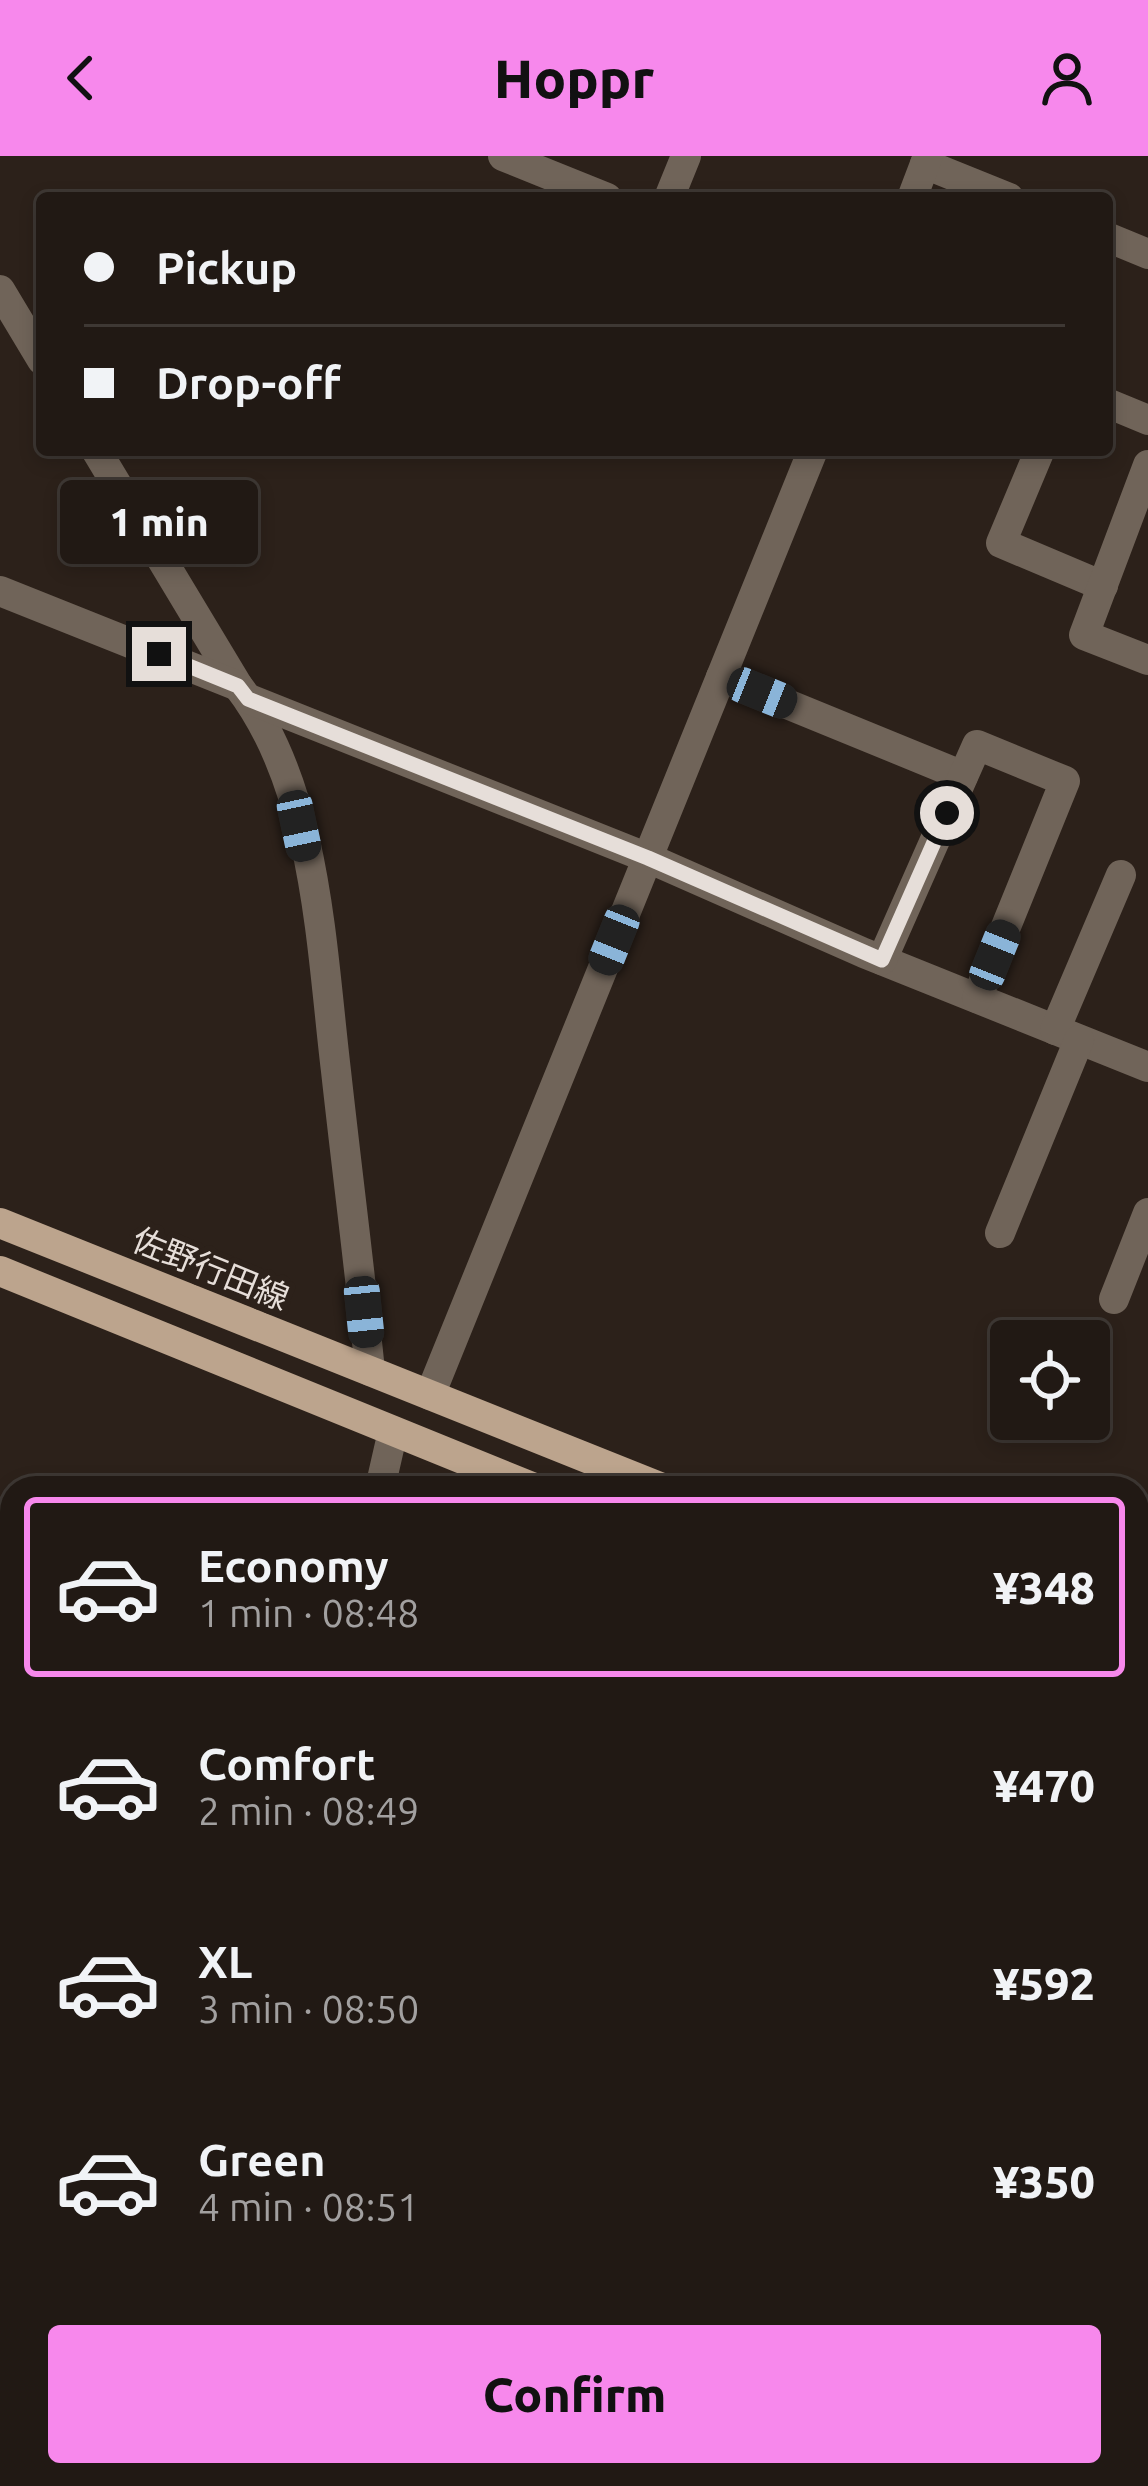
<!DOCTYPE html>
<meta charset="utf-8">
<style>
:root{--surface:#211914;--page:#29221d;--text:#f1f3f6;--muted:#a2a0a0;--line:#3e3834;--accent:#f788ec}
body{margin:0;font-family:Ubuntu,"Noto Sans JP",sans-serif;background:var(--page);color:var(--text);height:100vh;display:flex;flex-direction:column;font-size:45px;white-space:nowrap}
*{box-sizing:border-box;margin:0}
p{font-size:39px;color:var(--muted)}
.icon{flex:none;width:66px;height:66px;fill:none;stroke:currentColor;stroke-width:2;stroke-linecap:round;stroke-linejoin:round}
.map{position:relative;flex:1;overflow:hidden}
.details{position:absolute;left:0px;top:1320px;width:1149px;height:1011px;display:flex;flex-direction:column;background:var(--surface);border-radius:36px 36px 0 0;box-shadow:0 6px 18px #0003,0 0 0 3px var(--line)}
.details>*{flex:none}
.top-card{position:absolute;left:36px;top:36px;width:1077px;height:264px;border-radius:12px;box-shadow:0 6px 18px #0003,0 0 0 3px var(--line);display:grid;align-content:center;height:264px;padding:0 48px;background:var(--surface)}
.controls{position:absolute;left:990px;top:1164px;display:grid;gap:24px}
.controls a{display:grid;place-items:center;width:120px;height:120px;border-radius:12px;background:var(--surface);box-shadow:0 6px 18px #0003,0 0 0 3px var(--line);font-size:60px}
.end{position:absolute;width:54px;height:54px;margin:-27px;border:15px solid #e6ded9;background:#111;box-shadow:0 0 0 6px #111}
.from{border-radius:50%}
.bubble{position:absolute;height:84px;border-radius:12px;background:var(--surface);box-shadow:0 6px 18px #0003,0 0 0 3px var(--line);font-size:39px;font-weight:800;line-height:84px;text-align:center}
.car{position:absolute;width:36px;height:72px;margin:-36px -18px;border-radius:15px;box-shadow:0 0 9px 3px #0007;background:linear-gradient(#222 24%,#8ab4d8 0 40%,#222 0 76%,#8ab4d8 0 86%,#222 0)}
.top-card b{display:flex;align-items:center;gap:42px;height:114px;font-size:45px}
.top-card b+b{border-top:3px solid var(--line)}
.top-card i{width:30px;height:30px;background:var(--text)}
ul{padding:21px 0 0;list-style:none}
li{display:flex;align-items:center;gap:36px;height:180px;margin:0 24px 18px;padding:0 24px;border:6px solid transparent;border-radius:12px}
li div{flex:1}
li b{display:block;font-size:45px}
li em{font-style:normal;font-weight:800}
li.active{border-color:var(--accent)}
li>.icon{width:108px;height:108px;stroke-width:1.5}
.primary-button{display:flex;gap:24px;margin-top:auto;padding:24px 48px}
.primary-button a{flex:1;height:138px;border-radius:12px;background:var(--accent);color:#111;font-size:48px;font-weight:800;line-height:138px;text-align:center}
header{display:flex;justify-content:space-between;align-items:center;height:156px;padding:0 48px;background:var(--accent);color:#111;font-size:54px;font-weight:800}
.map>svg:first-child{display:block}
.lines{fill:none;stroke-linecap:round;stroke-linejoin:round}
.minor{stroke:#706459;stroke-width:30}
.major{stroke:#bca48d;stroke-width:30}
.route{stroke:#e6ded9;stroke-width:15}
.labels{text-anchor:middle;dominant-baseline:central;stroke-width:12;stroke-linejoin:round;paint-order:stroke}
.street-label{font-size:33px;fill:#e6ded9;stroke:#2c211a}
</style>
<header><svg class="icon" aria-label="back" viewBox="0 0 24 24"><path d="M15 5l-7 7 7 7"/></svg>Hoppr<svg class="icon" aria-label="person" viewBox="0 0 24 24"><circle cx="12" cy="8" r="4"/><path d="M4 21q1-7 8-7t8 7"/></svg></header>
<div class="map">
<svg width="1148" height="2330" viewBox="0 0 1148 2330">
<rect width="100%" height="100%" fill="#2c211a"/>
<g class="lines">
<g class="minor">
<polyline points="503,0 607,42"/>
<polyline points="925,8 1009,42"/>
<polyline points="669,42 686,0"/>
<polyline points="912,42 928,0"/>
<polyline points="1107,81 1148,98"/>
<polyline points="0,134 42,204"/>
<polyline points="1107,247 1148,264"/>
<path d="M 96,294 L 238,530 C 317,632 321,790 336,915 C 347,1015 360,1115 370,1215"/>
<polyline points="1040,294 1001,387 1103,430"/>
<polyline points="1148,309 1084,479 1148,504"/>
<polyline points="0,435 238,530"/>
<polyline points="721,521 963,620"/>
<polyline points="249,543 648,702 864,797 1148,911"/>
<polyline points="882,804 977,589 1065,625 977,842"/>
<polyline points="1055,874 1121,719"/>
<polyline points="1000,1077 1079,884"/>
<polyline points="1114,1143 1148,1057"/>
<polyline points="430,1239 813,294"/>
<polyline points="380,1332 393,1275"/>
<polyline points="0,2051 12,2052"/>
<polyline points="1137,2230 1148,2232"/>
<polyline points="459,2319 460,2330"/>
</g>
<g class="major">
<polyline points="0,1067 662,1332"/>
<polyline points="0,1115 534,1332"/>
<polyline points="1137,1522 1148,1527"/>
<polyline points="1137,1577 1148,1582"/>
<polyline points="1145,2330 1148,2324"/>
</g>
</g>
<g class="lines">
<polyline class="route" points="159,498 238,530 248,543 648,702 882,804 947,657"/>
</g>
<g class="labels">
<g class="street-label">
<text transform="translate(211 1112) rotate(22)">佐野行田線</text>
</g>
</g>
</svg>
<div class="controls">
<a><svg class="icon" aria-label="locate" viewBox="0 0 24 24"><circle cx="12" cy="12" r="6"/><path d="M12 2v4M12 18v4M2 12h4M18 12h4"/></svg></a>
</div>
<i class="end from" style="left:947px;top:657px"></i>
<i class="end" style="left:159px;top:498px"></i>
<div class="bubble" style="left:60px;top:324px;width:198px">1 min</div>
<i class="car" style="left:762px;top:537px;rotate:112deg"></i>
<i class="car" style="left:299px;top:670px;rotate:168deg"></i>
<i class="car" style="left:614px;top:784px;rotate:202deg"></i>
<i class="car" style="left:995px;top:799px;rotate:22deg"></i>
<i class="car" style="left:364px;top:1156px;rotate:174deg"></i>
<div class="top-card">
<b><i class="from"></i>Pickup</b>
<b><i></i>Drop-off</b>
</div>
<section class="details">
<ul>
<li class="active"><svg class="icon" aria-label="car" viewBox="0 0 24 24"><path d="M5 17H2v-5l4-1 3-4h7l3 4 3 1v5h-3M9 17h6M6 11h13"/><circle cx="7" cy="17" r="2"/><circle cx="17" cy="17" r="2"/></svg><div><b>Economy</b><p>1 min · 08:48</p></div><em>¥348</em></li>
<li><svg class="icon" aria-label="car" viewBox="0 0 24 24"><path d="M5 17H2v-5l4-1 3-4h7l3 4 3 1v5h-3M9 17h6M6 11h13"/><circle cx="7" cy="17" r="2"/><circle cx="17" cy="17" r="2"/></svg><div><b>Comfort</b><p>2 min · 08:49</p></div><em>¥470</em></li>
<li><svg class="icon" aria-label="car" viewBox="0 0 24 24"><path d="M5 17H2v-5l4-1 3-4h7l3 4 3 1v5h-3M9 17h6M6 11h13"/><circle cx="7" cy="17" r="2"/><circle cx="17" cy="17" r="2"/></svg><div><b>XL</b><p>3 min · 08:50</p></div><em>¥592</em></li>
<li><svg class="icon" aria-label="car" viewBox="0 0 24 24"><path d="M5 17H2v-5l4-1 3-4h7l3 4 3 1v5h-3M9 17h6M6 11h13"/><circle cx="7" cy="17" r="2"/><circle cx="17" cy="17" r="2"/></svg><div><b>Green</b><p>4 min · 08:51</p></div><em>¥350</em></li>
</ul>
<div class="primary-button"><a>Confirm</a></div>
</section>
</div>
